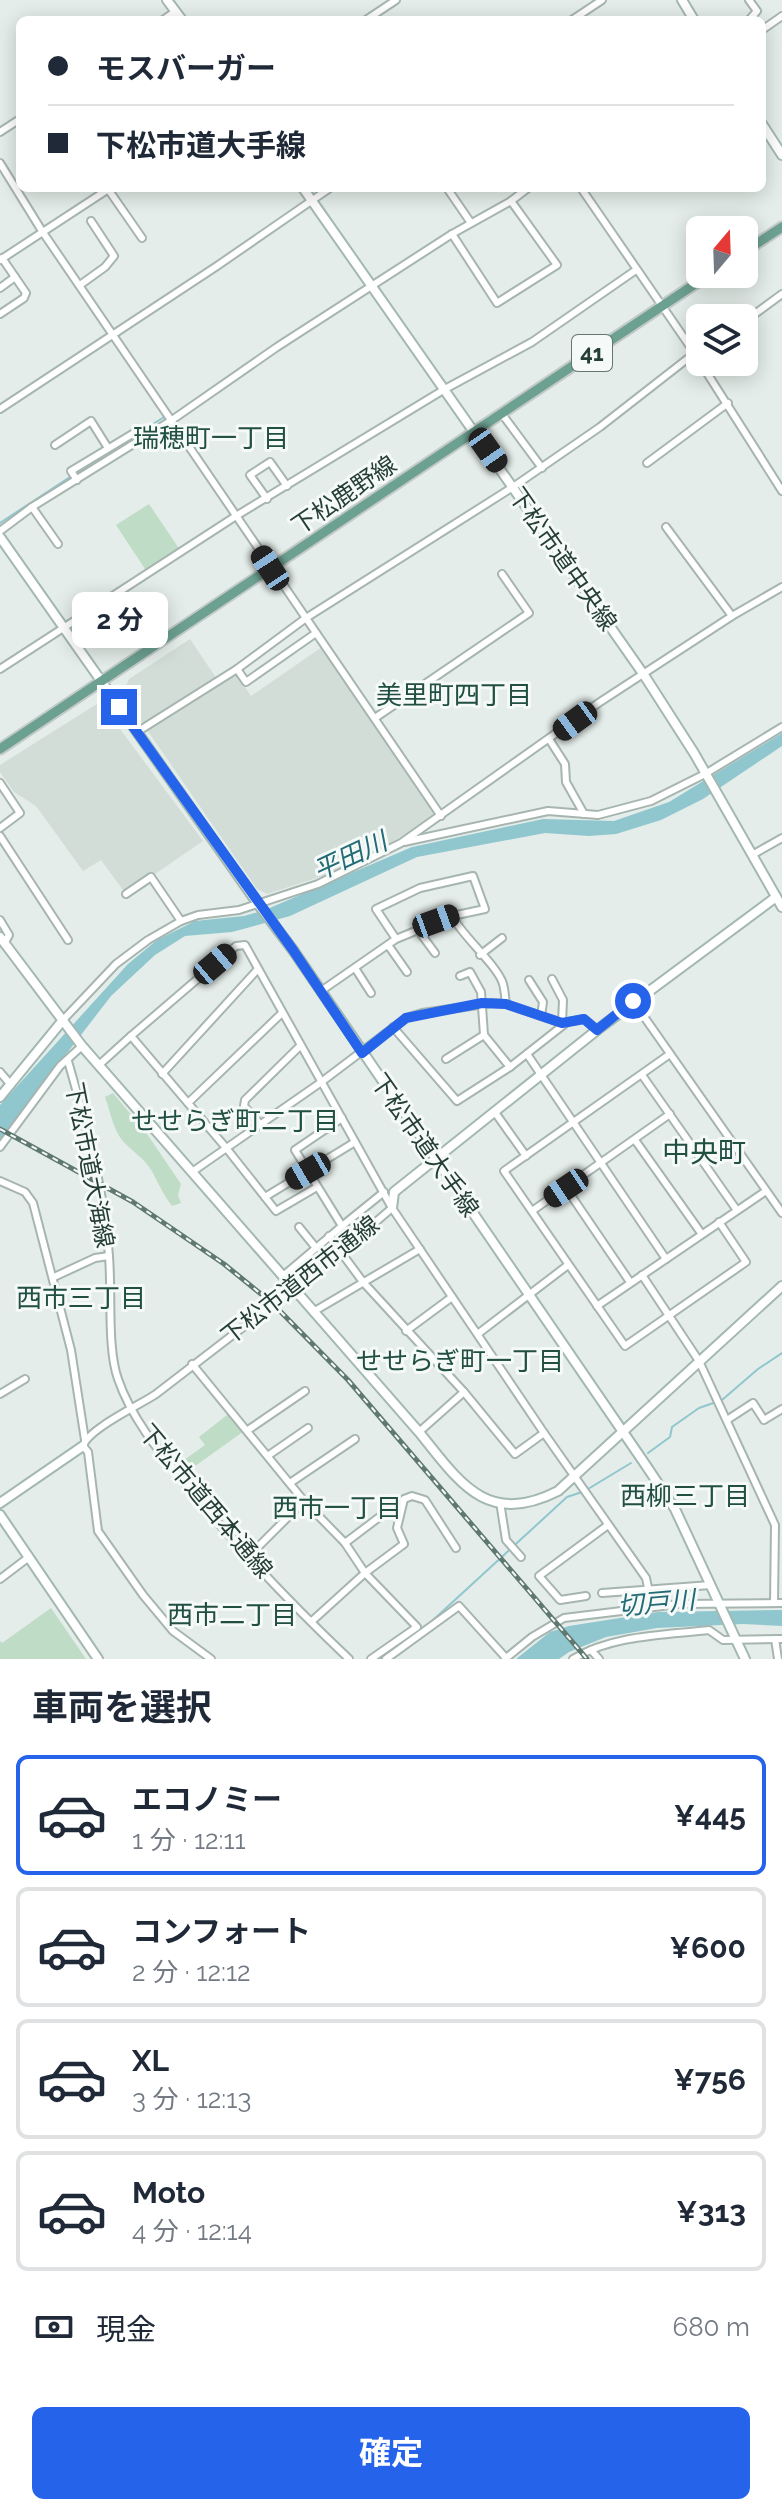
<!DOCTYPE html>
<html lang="ja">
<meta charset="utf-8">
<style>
:root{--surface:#fff;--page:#f6f6f7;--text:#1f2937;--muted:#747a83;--line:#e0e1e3;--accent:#2563eb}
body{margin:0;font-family:Raleway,"Noto Sans JP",sans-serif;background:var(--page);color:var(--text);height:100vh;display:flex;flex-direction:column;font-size:30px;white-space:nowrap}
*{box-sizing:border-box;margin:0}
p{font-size:26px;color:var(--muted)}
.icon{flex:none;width:44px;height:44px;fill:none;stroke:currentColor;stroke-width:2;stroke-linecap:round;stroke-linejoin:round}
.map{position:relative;height:1659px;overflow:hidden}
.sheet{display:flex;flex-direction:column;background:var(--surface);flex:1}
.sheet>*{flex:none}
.top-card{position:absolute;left:16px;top:16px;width:750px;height:176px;border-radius:12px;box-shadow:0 4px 20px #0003;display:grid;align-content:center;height:176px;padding:0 32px;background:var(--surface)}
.needle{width:52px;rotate:19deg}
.fabs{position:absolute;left:686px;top:216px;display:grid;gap:16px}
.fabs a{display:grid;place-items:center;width:72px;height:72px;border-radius:12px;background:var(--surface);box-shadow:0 4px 20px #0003;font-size:40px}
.end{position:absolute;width:36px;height:36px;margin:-18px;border:10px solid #2563eb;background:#fff;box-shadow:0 0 0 4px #fff}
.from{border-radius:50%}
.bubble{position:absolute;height:56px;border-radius:12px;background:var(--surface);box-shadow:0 4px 20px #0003;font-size:26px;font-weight:700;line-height:56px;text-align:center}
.car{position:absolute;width:24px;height:48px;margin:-24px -12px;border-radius:10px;box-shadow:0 0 6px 2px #0007;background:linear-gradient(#222 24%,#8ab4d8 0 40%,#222 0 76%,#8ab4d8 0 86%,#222 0)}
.top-card b{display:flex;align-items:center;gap:28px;height:76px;font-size:30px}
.top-card b+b{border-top:2px solid var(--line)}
.top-card i{width:20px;height:20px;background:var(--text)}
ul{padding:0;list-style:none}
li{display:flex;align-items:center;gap:24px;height:120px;margin:0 16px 12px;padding:0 16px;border:4px solid var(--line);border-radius:12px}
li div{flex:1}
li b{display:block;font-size:30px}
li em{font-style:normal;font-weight:700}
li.selected{border-color:var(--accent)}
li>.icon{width:72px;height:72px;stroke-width:1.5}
h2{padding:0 32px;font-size:36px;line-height:96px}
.pay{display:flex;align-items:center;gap:20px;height:88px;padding:0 32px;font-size:30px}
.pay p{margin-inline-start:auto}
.primary-button{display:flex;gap:16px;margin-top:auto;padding:16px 32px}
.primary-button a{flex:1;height:92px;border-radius:12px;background:var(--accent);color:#fff;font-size:32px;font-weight:700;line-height:92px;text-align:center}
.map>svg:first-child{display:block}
.built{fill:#d2ddd8}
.green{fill:#bfdcc6}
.water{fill:#90c6ce}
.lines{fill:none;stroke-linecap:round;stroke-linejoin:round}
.stream{stroke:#90c6ce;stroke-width:2}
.street-casing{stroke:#a7b5b0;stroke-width:10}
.secondary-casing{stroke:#a3b8b0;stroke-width:12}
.primary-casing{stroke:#c2c9c7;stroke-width:13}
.street{stroke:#fff;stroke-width:6}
.secondary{stroke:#fff;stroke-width:8}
.primary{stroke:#6ca091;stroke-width:9}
.rail-casing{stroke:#5f7971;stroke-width:5}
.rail{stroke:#f5f9f7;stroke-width:2;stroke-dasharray:6;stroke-linecap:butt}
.route{stroke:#2563eb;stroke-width:10}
.labels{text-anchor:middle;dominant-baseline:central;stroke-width:6;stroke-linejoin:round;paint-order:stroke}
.shield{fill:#f5f9f7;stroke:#637670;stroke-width:2}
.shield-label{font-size:22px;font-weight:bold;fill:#253e36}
.street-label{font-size:24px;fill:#253e36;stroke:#f5f9f7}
.neighbourhood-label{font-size:26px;fill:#214f42;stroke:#f5f9f7}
.water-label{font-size:26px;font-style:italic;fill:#226b76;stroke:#f5f9f7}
.quarter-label{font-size:28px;fill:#214f42;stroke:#f5f9f7}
</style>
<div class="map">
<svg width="782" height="1659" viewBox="0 0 782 1659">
<rect width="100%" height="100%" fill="#e4ede9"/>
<g class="built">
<polygon points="190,639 219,682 235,672 251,696 322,647 437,814 368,857 326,875 267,894 257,889 127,701 125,687 129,679"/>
<polygon points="100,702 203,841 126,894 101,860 83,871 36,806 14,792 0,772 0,765"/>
</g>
<g class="green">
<polygon points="149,504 180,550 147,572 116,525"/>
<path d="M 113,1093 L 147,1134 L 181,1184 L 178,1195 L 181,1203 L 172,1206 C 164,1195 159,1185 153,1173 C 145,1158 131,1151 122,1140 C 113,1129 110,1110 105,1097 Z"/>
<polygon points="231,1412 244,1431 184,1474 177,1465 205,1445 199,1437"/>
<polygon points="51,1608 86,1659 0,1659 0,1641 2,1643"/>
</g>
<g class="water">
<polygon points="782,733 782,746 703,799 661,820 616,834 589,836 545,833 417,857 290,916 232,932 185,936 155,955 111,996 0,1140 0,1105 128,964 157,940 195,921 244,916 265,910 412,847 543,819 614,821 669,802"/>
<polygon points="782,1610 782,1626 743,1624 657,1628 606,1637 569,1652 559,1659 516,1659 550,1632 569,1626 658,1612"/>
</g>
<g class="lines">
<g class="stream">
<polyline points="136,435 164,417"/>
<polyline points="76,474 127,440"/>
<polyline points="0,523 70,477"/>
<polyline points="648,1453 670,1437 672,1427 699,1408 722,1400 758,1369 782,1353"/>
<polyline points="588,1489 631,1463"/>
<polyline points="379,1659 432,1621 567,1497 582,1492"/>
</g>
<defs>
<g id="street">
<polyline points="749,0 757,11 749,20"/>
<polyline points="163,20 176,11"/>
<polyline points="366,20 396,0"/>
<polyline points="572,20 602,0"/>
<polyline points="762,30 782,16"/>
<polyline points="0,132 20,119"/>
<polyline points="0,163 42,231 441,816"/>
<polyline points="447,188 471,223"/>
<polyline points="581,188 700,361"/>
<polyline points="108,189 142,238"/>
<polyline points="452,234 497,303 557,265 511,201"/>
<polyline points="0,260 110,188"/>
<polyline points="80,285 105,267 114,256 91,221"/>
<polyline points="0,288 15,277"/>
<polyline points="0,314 24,298 26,293 2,258"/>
<polyline points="744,322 782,294"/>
<polyline points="700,362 782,491"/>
<polyline points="0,409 217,266 330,188"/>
<polyline points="502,414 542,468"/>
<polyline points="55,445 91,421 108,448"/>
<polyline points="647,463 728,403"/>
<polyline points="77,480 71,471 134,433"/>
<polyline points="267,499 250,475 270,462 287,486"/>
<polyline points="32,507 58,544"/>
<polyline points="666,527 732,616"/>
<polyline points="0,531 32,507 172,420 277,347 452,234 511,201 528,188"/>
<polyline points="0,669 236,516 445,389 532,342 636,270"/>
<polyline points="237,669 246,682 316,633"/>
<polyline points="375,718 529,613 502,574"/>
<polyline points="137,732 237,669 306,618 513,487 600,427 700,349"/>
<polyline points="549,739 565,764 566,782 584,814"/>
<polyline points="0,783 20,813 0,828"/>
<polyline points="0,836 68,940"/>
<polyline points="404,842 548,811 598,815 651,801 705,774 782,727"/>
<polyline points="752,855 782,838"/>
<polyline points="126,894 151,877 181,921"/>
<path d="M 452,916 C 463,937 498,966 503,984 C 505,991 505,998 506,1004"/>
<polyline points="0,920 9,935 4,944"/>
<polyline points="418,930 435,953"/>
<polyline points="388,945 407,972"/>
<polyline points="480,955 502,938"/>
<polyline points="355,968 371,993"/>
<polyline points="460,976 470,972 481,992 484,1035 510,1067"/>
<polyline points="552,979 563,1000 562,1023"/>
<polyline points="529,980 543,1002 541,1016"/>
<polyline points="321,991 396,939 452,916 485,909 473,876 420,888 376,909 396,939"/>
<polyline points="633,1001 782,1213"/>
<polyline points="63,1020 116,964 148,940 181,921 198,915 239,910 318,884 401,843 600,702 732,616 782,587"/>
<polyline points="393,1027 457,1101 510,1067 566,1023"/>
<polyline points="527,1054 666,1259"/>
<polyline points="670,1054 504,1171 625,1346 746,1262 719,1222"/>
<polyline points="446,1059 484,1035"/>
<path d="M 68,1061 C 86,1124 105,1192 109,1257 C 112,1291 107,1349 118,1379 C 131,1417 157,1449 183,1481 C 234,1544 290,1603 349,1659"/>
<polyline points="99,1065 131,1036"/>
<polyline points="0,1072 11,1085"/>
<polyline points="162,1074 258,969"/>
<polyline points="642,1075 736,1209"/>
<polyline points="188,1103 282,1013"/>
<polyline points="494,1111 526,1156"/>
<polyline points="260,1124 244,1106 245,1100 300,1046"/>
<polyline points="635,1140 701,1233"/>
<polyline points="0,1147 60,1066 82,1046"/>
<polyline points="192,1172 320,1083 406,1018 422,1013 492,1003 506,1004 562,1023 584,1019 597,1030"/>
<polyline points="0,1181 25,1192 33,1203 71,1350 85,1440"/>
<polyline points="317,1187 276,1211 227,1149 131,1036 236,946 245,945 392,1208 544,1433 646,1578 652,1606"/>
<polyline points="566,1188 630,1282"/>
<polyline points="265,1197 355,1142"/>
<polyline points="532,1211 670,1114"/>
<polyline points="342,1226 384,1192"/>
<polyline points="299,1227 316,1248"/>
<polyline points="329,1236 363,1282 464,1392 515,1454 544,1433"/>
<polyline points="642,1275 699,1361 775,1525 774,1603"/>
<polyline points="283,1276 342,1226 295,1150 342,1118"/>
<polyline points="54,1277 95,1258 109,1256"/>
<polyline points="597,1306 766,1191"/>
<polyline points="313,1312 420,1249"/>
<polyline points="406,1331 452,1297"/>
<polyline points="479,1333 568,1265"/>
<polyline points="192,1364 304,1501 345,1543 365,1573 417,1627 371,1659"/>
<polyline points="0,1394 25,1379"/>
<polyline points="727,1420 753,1403 764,1420 782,1409"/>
<polyline points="248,1430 305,1391"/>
<polyline points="419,1432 464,1392"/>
<polyline points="269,1455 308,1428"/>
<polyline points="290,1483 355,1439"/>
<polyline points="500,1502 506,1540 521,1557"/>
<polyline points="345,1543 394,1506 401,1508"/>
<polyline points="248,1557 304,1501"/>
<polyline points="0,1579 29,1557"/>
<polyline points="602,1593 711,1585"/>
<polyline points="586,1596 560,1600 539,1576 608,1525"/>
<polyline points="312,1621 365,1573 404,1544 397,1528 404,1499 412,1496 425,1500 456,1548"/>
<polyline points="775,1639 778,1659"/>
<polyline points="591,1650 599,1659"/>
<path d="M 211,1659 L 173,1631 L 143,1595 L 98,1531 L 88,1452 L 83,1446 C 88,1429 140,1405 156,1394 L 342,1251 L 392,1208"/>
<polyline points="386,1659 459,1606 506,1658"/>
<polyline points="505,1659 532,1637 564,1618 679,1604 782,1603"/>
<path d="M 573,1659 C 612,1635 664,1635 709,1630 L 723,1640 L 782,1639"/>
</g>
<g id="secondary">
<polyline points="167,0 182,20"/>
<polyline points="682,0 694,20"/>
<polyline points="762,124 782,155"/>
<polyline points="303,188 644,675 694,753 782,907"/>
<polyline points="0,537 258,904 293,950 645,1464 675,1509 745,1659"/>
<path d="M 0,937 L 82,1046 L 419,1432 C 460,1483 487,1527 558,1491 L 782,1286"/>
<polyline points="0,1097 63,1020"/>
<polyline points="392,1208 394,1192 597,1030 776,897"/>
<polyline points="0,1503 83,1446"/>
<polyline points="0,1515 98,1659"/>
</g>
<g id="primary">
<polyline points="744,252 782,227"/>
<polyline points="0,749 710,274"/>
</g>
</defs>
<use href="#street" class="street-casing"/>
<use href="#secondary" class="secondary-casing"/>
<use href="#primary" class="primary-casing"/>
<use href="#street" class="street"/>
<use href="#secondary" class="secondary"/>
<use href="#primary" class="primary"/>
<defs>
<polyline id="rail" points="0,1129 133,1202 224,1264 272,1303 348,1380 587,1659"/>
</defs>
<use href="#rail" class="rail-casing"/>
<use href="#rail" class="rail"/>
</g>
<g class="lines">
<polyline class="route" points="119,707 293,950 362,1053 406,1018 482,1003 506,1004 562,1023 584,1019 597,1030 633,1001"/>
</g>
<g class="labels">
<rect class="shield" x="572" y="335" width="40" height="36" rx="6"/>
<g class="shield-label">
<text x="592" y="353">41</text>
</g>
<g class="street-label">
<text transform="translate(344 495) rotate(-34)">下松鹿野線</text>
<text transform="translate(563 559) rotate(55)">下松市道中央線</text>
<text transform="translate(425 1145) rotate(55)">下松市道大手線</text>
<text transform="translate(90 1165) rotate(79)">下松市道大海線</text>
<text transform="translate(300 1280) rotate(-38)">下松市道西市通線</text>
<text transform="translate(206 1501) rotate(50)">下松市道西本通線</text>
</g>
<g class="neighbourhood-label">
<text x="211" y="438">瑞穂町一丁目</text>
<text x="454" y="695">美里町四丁目</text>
<text x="235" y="1121">せせらぎ町二丁目</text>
<text x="81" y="1298">西市三丁目</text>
<text x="460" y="1361">せせらぎ町一丁目</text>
<text x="685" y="1496">西柳三丁目</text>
<text x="337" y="1508">西市一丁目</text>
<text x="232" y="1615">西市二丁目</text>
</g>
<g class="water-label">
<text transform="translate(350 856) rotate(-25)">平田川</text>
<text transform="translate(656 1603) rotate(-5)">切戸川</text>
</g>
<g class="quarter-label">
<text x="704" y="1152">中央町</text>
</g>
</g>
</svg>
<div class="fabs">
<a><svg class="needle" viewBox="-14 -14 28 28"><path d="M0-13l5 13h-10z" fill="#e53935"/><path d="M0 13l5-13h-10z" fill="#747a83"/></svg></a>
<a><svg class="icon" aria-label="layers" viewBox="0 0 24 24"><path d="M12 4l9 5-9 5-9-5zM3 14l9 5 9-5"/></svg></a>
</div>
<i class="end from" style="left:633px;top:1001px"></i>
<i class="end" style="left:119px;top:707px"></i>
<div class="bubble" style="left:72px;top:592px;width:96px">2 分</div>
<i class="car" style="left:488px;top:450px;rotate:145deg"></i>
<i class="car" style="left:270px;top:568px;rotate:327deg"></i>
<i class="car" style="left:575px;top:721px;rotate:234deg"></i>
<i class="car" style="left:436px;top:921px;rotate:70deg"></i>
<i class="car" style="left:215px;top:964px;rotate:50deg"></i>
<i class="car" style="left:308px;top:1171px;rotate:240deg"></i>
<i class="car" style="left:566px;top:1188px;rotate:236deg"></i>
<div class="top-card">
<b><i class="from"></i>モスバーガー</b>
<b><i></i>下松市道大手線</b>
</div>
</div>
<section class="sheet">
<h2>車両を選択</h2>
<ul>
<li class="selected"><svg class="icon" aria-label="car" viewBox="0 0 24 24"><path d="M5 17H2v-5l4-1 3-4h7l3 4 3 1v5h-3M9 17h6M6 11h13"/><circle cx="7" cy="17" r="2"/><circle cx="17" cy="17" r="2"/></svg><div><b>エコノミー</b><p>1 分 · 12:11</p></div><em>¥445</em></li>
<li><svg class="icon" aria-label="car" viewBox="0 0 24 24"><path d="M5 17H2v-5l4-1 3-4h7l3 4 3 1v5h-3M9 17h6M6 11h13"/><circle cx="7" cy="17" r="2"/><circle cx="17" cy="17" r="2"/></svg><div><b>コンフォート</b><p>2 分 · 12:12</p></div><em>¥600</em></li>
<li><svg class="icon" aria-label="car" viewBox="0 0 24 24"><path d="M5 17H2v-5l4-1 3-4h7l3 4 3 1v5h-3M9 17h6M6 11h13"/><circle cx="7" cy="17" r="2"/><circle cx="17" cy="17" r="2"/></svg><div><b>XL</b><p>3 分 · 12:13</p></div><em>¥756</em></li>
<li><svg class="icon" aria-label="car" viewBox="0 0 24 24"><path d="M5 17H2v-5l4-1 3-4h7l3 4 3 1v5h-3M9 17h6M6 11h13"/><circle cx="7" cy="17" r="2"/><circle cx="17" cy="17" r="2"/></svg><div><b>Moto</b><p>4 分 · 12:14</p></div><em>¥313</em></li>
</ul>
<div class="pay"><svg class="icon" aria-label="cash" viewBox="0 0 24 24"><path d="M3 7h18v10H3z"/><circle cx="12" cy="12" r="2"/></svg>現金<p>680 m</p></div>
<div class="primary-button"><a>確定</a></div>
</section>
